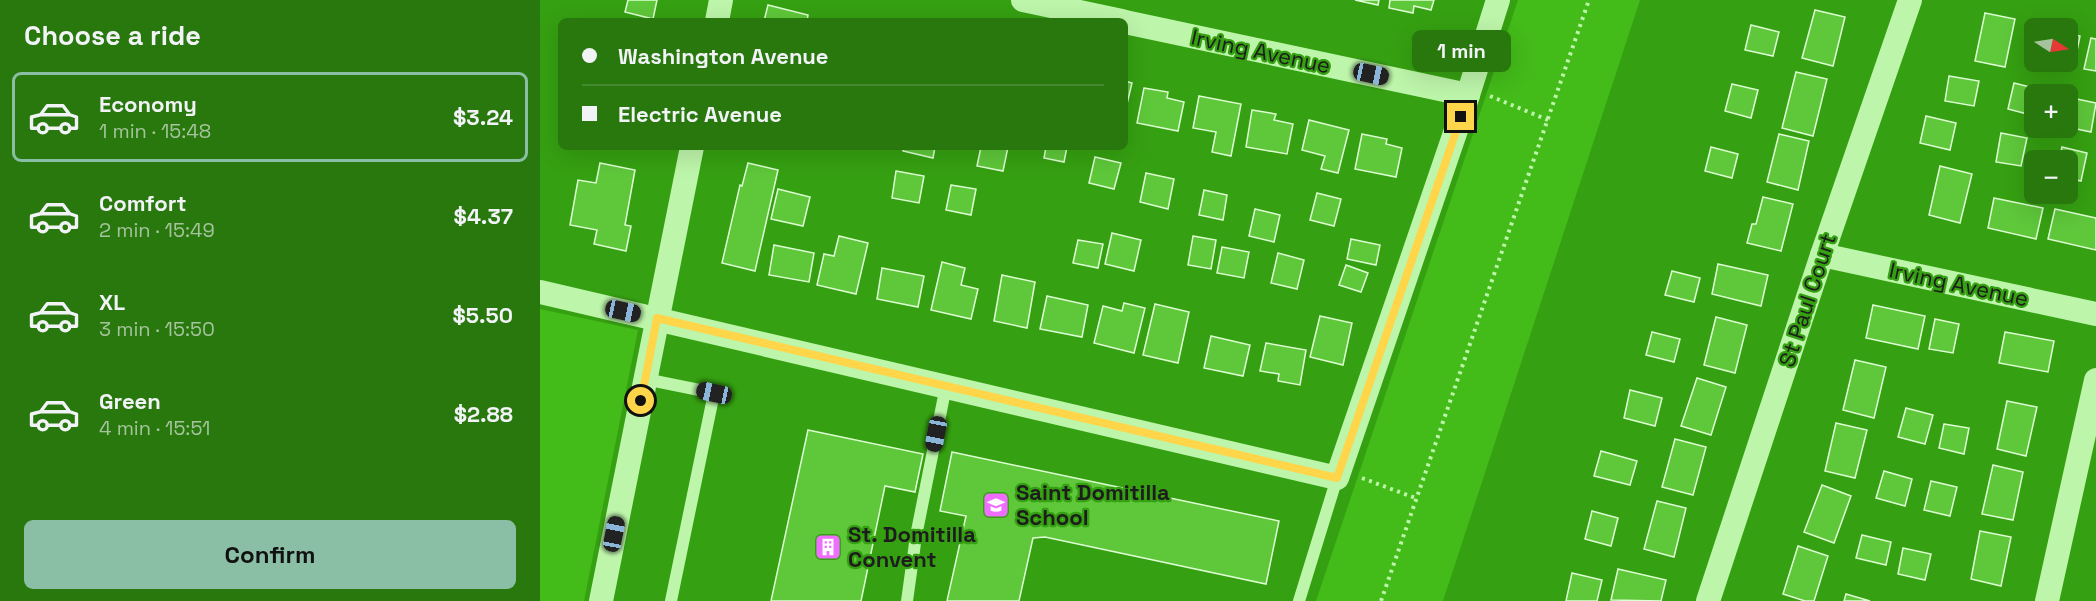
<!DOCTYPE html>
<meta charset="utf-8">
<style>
:root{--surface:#28780d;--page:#307d16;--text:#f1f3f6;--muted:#a5c49d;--line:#44892e;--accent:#8abfa5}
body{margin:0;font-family:"Space Grotesk",sans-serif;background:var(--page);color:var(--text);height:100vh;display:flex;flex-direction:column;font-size:22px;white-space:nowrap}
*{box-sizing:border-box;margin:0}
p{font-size:20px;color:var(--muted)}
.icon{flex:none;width:33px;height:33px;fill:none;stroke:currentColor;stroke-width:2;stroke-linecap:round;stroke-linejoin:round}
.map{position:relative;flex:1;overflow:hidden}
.side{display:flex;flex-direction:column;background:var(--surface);width:540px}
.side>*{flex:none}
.top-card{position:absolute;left:18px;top:18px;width:570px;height:132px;border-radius:9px;box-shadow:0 6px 24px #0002;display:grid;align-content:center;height:132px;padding:0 24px;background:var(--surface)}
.needle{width:39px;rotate:102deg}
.buttons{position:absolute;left:1484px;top:18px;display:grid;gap:12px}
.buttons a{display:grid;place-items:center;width:54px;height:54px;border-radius:9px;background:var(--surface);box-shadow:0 6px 24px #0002;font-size:30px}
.end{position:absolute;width:27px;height:27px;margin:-14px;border:8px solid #ffd54a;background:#111;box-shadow:0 0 0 3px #111}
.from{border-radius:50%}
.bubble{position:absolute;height:42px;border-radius:9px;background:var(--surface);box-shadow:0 6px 24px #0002;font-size:20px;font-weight:700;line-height:42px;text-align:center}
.car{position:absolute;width:18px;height:36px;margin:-18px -9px;border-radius:8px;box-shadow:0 0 4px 2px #0007;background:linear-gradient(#222 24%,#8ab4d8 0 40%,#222 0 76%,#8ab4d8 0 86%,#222 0)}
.top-card b{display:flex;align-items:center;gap:21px;height:57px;font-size:22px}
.top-card b+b{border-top:2px solid var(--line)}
.top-card i{width:15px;height:15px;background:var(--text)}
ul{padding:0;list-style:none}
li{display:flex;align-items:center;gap:18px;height:90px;margin:0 12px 9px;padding:0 12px;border:3px solid transparent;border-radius:9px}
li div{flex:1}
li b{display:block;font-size:22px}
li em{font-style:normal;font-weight:700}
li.selected{border-color:var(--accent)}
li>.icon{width:54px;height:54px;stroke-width:1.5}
h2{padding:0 24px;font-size:27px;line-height:72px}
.primary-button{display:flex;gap:12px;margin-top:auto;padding:12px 24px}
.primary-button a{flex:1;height:69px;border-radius:9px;background:var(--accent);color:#111;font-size:24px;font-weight:700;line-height:69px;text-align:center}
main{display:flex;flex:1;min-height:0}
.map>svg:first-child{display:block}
.green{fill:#43bb19}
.building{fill:#5ec73a;stroke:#defed3;stroke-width:1.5}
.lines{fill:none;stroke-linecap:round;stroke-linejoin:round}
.path{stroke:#bdf5aa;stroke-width:4;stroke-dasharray:3 4.5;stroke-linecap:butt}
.service{stroke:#bdf5aa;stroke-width:12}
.minor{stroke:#bdf5aa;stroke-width:24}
.route{stroke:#ffd54a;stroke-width:8}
.labels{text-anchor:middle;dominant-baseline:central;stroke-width:4.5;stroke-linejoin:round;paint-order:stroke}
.street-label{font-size:22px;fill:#1d1d1d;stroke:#35a011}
.poi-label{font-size:22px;font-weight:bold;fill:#1d1d1d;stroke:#35a011;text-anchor:start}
</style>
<main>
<section class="side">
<h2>Choose a ride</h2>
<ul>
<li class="selected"><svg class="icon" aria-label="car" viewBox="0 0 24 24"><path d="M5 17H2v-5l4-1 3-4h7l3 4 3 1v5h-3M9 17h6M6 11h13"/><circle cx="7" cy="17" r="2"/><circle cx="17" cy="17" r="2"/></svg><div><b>Economy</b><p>1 min · 15:48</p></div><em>$3.24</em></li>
<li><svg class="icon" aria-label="car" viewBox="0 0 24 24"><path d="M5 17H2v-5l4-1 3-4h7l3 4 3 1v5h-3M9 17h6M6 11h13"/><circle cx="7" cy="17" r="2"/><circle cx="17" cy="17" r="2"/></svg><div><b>Comfort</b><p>2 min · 15:49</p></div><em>$4.37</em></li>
<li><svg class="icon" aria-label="car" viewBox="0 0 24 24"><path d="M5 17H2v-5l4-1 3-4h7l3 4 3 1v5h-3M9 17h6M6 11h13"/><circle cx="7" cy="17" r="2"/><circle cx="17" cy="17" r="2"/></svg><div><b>XL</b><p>3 min · 15:50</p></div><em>$5.50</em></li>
<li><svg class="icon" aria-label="car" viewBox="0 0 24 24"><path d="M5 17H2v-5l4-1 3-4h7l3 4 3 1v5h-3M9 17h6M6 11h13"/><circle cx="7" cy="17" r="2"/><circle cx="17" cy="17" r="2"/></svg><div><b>Green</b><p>4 min · 15:51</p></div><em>$2.88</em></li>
</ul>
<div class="primary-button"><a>Confirm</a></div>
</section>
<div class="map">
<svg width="1556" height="601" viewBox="0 0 1556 601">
<rect width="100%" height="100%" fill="#35a011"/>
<g class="green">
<polygon points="978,0 1100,0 903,601 776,601"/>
<polygon points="0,309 98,330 44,601 0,601"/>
</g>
<g class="building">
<polygon points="88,0 117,0 113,19 85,12"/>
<polygon points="815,0 839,0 838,5"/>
<polygon points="850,0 894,0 891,10 874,6 873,13 849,8"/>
<polygon points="228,5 268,15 267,21 224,21"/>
<polygon points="1275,10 1305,17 1293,66 1262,58"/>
<polygon points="1445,13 1475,19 1465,67 1435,61"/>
<polygon points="1211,25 1239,32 1233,56 1205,50"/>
<polygon points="1492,25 1507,28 1494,28 1494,58 1485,56"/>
<polygon points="1527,33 1540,36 1534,66 1512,62 1527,62"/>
<polygon points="1551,38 1556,39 1556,71 1544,69"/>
<polygon points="1256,72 1287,79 1273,136 1242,128"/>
<polygon points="1409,76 1439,81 1434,106 1405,101"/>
<polygon points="585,81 592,83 585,112"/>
<polygon points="1474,83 1498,89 1497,94 1494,94 1491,115 1468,109"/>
<polygon points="1192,84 1218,90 1211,118 1185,111"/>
<polygon points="604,88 628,92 627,98 644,102 638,131 597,123"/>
<polygon points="659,96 701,104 691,156 672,152 676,132 653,128"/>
<polygon points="1532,98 1556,103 1551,132 1527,127"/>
<polygon points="712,110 736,114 734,120 753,124 747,154 706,147"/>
<polygon points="1386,116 1416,123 1410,150 1380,143"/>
<polygon points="769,120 809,130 798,173 781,169 785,156 762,150"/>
<polygon points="1461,133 1487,138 1481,166 1456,162"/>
<polygon points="822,134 847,139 846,144 862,148 856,177 815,169"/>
<polygon points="1239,134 1269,141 1258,190 1227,182"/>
<polygon points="364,147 395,147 393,158 363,151"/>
<polygon points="441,147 468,147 463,171 437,166"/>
<polygon points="506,147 527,147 524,162 504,158"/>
<polygon points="1171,147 1198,154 1192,178 1165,171"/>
<polygon points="1522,147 1547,153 1541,181 1527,178 1527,160 1519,160"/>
<polygon points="555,157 581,163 574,189 549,183"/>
<polygon points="60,163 95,170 85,225 91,226 86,251 54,244 57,230 30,225 38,180 56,183"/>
<polygon points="208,163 238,170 215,271 182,263 200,185 202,186"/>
<polygon points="1400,166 1432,174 1420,223 1389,215"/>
<polygon points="356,171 384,176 379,203 352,198"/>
<polygon points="606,173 634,179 628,209 600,202"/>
<polygon points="411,185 436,189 431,215 406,210"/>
<polygon points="238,189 270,197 263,226 231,219"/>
<polygon points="664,190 687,195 683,220 659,215"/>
<polygon points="777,193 801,199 794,226 770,220"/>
<polygon points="1223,197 1253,204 1241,251 1207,243 1212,224 1216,224"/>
<polygon points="1454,198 1503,208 1496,239 1448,228"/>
<polygon points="715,209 740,215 734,242 709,236"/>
<polygon points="1515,209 1556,218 1556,250 1508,239"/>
<polygon points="572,233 601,240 594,271 565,264"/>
<polygon points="299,236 328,243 316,294 277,285 284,254 294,256"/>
<polygon points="653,236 676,240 671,269 648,265"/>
<polygon points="811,239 840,245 836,265 807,259"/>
<polygon points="538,240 563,244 558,268 533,263"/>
<polygon points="234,245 274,253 269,282 229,275"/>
<polygon points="682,247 709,252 704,278 677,273"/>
<polygon points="738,253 764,260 757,289 731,283"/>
<polygon points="402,262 425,268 421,285 438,289 431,319 391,310"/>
<polygon points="1178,264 1228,275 1221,306 1172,294"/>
<polygon points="806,265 828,273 821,292 799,285"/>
<polygon points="342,268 384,276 378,307 337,299"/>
<polygon points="1132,271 1160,278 1154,302 1125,295"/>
<polygon points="462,275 495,282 487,328 454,321"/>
<polygon points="507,296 548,305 542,337 500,329"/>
<polygon points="584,303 605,308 594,353 554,343 563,306 582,311"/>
<polygon points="615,304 649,312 638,363 603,355"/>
<polygon points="1333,305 1385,316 1378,349 1326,338"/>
<polygon points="780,316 812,323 803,365 770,357"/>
<polygon points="1176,317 1207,325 1195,373 1164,365"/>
<polygon points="1395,319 1419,324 1413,353 1389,349"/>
<polygon points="1112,332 1140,339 1134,362 1106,355"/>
<polygon points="1465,332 1514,341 1508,372 1459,363"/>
<polygon points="671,336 710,345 703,376 664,368"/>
<polygon points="726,343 766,350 760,385 738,381 739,374 720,371"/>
<polygon points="1315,360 1346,367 1334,418 1303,410"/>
<polygon points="1157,378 1186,387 1171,435 1141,426"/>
<polygon points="1090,390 1122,398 1115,426 1084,418"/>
<polygon points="1467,401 1497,407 1486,456 1457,449"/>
<polygon points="1366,408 1393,415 1385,444 1358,437"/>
<polygon points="1296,423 1327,430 1315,478 1285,471"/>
<polygon points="1404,424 1429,428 1424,454 1399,448"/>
<polygon points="268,430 383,454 375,492 345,486 321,601 231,601"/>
<polygon points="1135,439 1166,447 1153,495 1122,487"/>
<polygon points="1061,451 1097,461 1090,485 1054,476"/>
<polygon points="412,452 739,521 726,584 505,537 493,538 479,601 407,601 426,516 400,511"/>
<polygon points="1453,465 1483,472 1473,520 1442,514"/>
<polygon points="1344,471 1372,479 1365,506 1336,498"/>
<polygon points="1391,481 1417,487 1410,516 1384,510"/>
<polygon points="1282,485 1311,496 1294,543 1264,532"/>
<polygon points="1117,501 1146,508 1134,557 1104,549"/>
<polygon points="1052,511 1078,518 1071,546 1045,539"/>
<polygon points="1440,531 1471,537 1461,586 1431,579"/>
<polygon points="1322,535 1351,542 1346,565 1316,558"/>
<polygon points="1258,546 1288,556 1274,601 1265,601 1243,594"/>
<polygon points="1363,548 1391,554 1385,580 1358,574"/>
<polygon points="1078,569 1126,580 1121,601 1071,600"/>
<polygon points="1032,573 1062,580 1057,601 1026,601"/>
<polygon points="1306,594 1330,601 1304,601"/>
</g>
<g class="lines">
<g class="path">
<polyline points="950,96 1008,120"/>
<polyline points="822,478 878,499"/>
<polyline points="841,601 1049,0"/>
</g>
<g class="service">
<polyline points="105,379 174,393 131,601"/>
<polyline points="367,601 376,536 406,386"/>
<polyline points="759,601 797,478"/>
</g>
<g class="minor">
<polyline points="483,0 582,21"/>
<polyline points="177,21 181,0"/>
<polyline points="585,22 928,95"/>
<polyline points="1282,255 1556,314"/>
<polyline points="0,292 797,478 928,95 958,0"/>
<polyline points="61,601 152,147"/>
<polyline points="1168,601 1282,255 1370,0"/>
<polyline points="1507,601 1556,380"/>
</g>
</g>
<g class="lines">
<polyline class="route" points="101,401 117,318 797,478 921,117"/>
</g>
<defs>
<symbol id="school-square" viewBox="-11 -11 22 22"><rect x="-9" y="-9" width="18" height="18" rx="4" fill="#f06eff" stroke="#35a011"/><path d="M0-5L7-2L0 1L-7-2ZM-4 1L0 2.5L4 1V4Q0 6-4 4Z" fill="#fff"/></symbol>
<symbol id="building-square" viewBox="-11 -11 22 22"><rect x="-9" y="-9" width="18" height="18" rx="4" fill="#f06eff" stroke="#35a011"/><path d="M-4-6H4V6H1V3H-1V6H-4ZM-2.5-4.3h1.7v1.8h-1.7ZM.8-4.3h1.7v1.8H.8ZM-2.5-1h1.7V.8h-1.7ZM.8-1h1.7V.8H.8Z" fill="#fff"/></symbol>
</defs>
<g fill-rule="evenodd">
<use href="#school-square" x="441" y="490" width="30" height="30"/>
<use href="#building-square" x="273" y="532" width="30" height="30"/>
</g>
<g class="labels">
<g class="street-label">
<text transform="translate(721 51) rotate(12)">Irving Avenue</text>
<text transform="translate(1419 284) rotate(12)">Irving Avenue</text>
<text transform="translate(1267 300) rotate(-72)">St Paul Court</text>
</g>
<g class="poi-label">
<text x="476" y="492">Saint Domitilla<tspan x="476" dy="25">School</tspan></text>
<text x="308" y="534">St. Domitilla<tspan x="308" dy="25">Convent</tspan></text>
</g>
</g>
</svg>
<div class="buttons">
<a><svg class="needle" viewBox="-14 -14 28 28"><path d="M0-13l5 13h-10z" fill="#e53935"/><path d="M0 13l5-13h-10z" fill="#a5c49d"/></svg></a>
<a>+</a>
<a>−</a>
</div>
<i class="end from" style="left:101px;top:401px"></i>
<i class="end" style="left:921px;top:117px"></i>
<div class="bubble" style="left:872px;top:30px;width:99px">1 min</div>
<i class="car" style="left:831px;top:74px;rotate:102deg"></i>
<i class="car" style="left:83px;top:311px;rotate:102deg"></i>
<i class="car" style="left:174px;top:393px;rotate:282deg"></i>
<i class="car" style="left:396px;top:434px;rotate:191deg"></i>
<i class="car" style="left:74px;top:534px;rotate:11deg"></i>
<div class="top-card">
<b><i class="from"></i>Washington Avenue</b>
<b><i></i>Electric Avenue</b>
</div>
</div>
</main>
